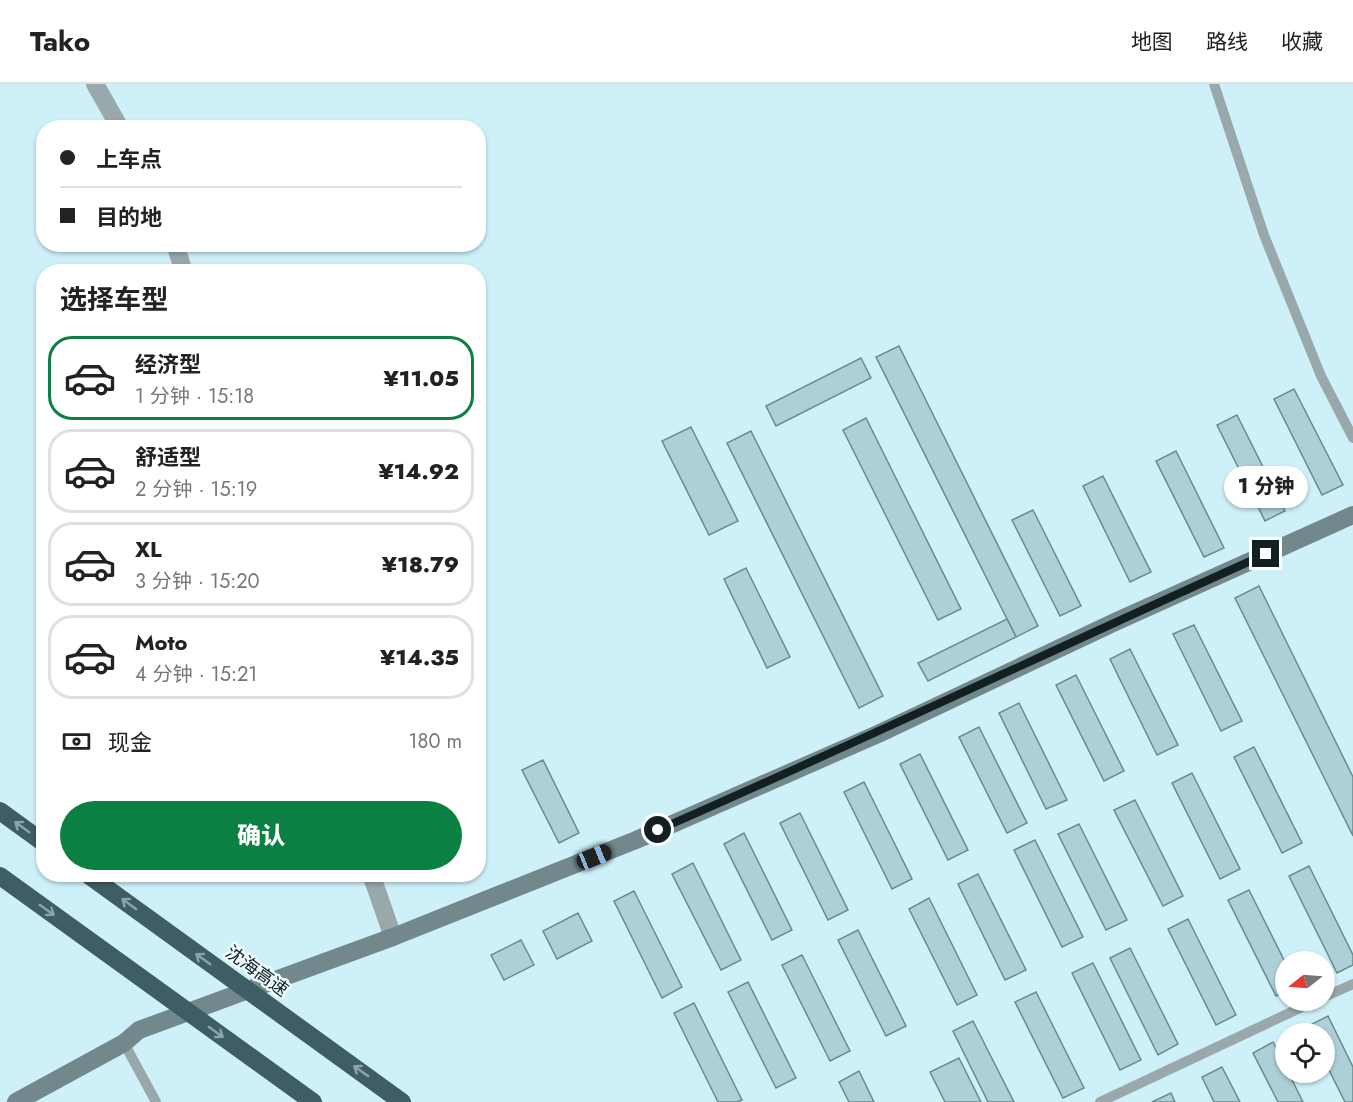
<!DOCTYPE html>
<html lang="zh">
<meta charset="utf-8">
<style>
:root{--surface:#fff;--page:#f2f2f2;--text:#222;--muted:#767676;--line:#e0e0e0;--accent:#0b8043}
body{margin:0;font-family:Jost,"Noto Sans SC",sans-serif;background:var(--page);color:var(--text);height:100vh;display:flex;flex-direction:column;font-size:22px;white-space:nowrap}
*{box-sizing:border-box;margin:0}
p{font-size:20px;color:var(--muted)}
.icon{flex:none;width:33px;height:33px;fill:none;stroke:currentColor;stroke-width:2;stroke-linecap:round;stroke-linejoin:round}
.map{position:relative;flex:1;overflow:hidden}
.sheet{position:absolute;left:36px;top:180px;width:450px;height:618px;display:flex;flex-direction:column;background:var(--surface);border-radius:24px;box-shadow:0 2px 4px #0004}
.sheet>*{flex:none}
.top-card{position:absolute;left:36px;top:36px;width:450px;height:132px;border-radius:24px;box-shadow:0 2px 4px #0004;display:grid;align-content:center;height:132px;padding:0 24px;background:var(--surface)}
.needle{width:39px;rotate:253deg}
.buttons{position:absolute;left:1275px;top:867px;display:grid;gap:12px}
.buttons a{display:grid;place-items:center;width:60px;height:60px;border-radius:50%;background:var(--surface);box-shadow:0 2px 4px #0004;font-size:30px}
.end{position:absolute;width:27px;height:27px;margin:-14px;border:8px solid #122022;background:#fff;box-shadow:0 0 0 3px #fff}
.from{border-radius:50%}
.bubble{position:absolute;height:42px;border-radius:21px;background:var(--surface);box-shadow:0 2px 4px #0004;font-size:20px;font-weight:800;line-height:42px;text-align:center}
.car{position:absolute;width:18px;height:36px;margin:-18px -9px;border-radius:8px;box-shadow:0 0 4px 2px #0007;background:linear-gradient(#222 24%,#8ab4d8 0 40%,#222 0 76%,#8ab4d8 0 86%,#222 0)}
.top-card b{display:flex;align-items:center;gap:21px;height:57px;font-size:22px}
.top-card b+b{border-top:2px solid var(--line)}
.top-card i{width:15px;height:15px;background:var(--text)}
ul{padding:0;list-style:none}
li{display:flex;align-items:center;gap:18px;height:84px;margin:0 12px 9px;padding:0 12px;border:3px solid var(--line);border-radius:24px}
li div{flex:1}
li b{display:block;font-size:22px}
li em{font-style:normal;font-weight:800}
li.selected{border-color:var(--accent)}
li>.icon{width:54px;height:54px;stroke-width:1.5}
h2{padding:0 24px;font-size:27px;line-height:72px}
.pay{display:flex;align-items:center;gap:15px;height:66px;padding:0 24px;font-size:22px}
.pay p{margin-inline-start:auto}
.button{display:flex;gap:12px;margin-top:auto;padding:12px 24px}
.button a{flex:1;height:69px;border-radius:36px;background:var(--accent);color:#fff;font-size:24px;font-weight:800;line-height:69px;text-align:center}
header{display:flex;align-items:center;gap:36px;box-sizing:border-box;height:84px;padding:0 30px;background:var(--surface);border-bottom:2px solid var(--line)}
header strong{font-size:28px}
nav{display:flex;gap:33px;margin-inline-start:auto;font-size:21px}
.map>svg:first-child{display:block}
.building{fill:#adcfd7;stroke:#6a8a91;stroke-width:1.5}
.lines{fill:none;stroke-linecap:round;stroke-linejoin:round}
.lane{stroke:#99a8ab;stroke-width:10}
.street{stroke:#99a8ab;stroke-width:18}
.secondary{stroke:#72888d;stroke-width:18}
.highway{stroke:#3e5d64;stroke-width:18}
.oneway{stroke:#8ca4a9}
.route{stroke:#122022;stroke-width:8}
.labels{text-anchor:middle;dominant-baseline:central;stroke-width:5;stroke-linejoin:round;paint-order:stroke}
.street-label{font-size:18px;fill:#122022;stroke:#ecfafd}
</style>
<header>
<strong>Tako</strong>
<nav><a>地图</a><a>路线</a><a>收藏</a></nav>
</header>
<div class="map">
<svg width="1353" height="1018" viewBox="0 0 1353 1018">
<rect width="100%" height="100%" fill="#cef1f9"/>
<g class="building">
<polygon points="899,262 1038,542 1016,553 876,273"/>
<polygon points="861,274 871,294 776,342 766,322"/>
<polygon points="1294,305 1343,401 1322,411 1274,315"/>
<polygon points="1237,331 1285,427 1265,437 1217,341"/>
<polygon points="866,334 961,525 938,536 843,346"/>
<polygon points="691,343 738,437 709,451 662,357"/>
<polygon points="751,347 883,612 859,624 727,359"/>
<polygon points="1176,367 1224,464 1204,473 1156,377"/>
<polygon points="1103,392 1151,488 1130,498 1083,402"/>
<polygon points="1033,426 1081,522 1060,532 1012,436"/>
<polygon points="746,484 790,573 767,584 724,495"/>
<polygon points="1259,502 1353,693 1353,752 1235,514"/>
<polygon points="1007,535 1016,553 928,597 918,579"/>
<polygon points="1194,541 1242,637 1221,647 1173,550"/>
<polygon points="1130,565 1178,661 1157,671 1110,575"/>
<polygon points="1076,591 1124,687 1104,697 1056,601"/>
<polygon points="1019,619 1067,716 1046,725 999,629"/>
<polygon points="979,643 1027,739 1007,749 959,653"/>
<polygon points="1254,663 1302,759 1282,769 1234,673"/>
<polygon points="920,670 968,766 948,776 900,680"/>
<polygon points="543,676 579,749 559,759 522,686"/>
<polygon points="1192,689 1240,785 1220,795 1172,699"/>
<polygon points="864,698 912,795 892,805 844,708"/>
<polygon points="1135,716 1183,812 1163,822 1114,726"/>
<polygon points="800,729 848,826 828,836 780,739"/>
<polygon points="1079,740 1127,836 1106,846 1058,750"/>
<polygon points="744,749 792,846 772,856 724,760"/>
<polygon points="1035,756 1083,853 1062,863 1014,766"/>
<polygon points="693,779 741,876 721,886 672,790"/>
<polygon points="1309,782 1353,871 1353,881 1337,889 1289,792"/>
<polygon points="978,790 1026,886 1005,896 958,800"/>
<polygon points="1249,806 1286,880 1286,908 1276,912 1228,816"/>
<polygon points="634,807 682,903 662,914 614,817"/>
<polygon points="929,814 977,911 957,921 909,825"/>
<polygon points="578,829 592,857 557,875 543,847"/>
<polygon points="1188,835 1236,931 1216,941 1168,845"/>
<polygon points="858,846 906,942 886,952 838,856"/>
<polygon points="521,856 534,881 504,896 491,871"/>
<polygon points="1130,864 1178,960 1158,971 1110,874"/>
<polygon points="802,871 850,967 830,977 782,881"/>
<polygon points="1093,879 1141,976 1120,986 1072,889"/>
<polygon points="748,898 796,994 776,1004 728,908"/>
<polygon points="1036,908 1084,1004 1063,1014 1015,918"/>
<polygon points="694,919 742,1016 737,1018 718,1018 674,929"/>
<polygon points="1328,932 1353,983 1353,1018 1345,1018 1324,976 1324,950 1311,950 1308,942"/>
<polygon points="973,937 1014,1018 988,1018 953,947"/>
<polygon points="1273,958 1286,983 1286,988 1288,988 1303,1018 1278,1018 1253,969"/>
<polygon points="959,974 981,1018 945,1018 930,988"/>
<polygon points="1222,983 1240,1018 1214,1018 1202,993"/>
<polygon points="859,987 874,1018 849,1018 839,998"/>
<polygon points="1171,1009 1175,1018 1152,1018"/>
</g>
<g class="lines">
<g class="lane">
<polyline points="1214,0 1264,151 1321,292 1353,354"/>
<polyline points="1324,913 1353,900"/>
<polyline points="124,959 156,1018"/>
<polyline points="1100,1018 1317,916"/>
</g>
<g class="street">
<polyline points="95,0 120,44"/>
<polyline points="175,160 184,188"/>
<polyline points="371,790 393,853"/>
</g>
<polyline class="secondary" points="16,1018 124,959 139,946 393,853 636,756 878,650 1115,538 1353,431"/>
<g class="highway">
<polyline points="0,727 44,759"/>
<polyline points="87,790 402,1018"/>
<polyline points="0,792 313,1018"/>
</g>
</g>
<defs><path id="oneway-shaft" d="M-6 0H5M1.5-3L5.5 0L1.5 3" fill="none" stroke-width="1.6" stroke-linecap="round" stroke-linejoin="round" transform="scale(1.5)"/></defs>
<g class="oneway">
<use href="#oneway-shaft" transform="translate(22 743) rotate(-144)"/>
<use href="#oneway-shaft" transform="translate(129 820) rotate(-144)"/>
<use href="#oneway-shaft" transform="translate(47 826) rotate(36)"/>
<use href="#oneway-shaft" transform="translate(203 875) rotate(-144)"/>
<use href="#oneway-shaft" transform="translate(216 948) rotate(36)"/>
<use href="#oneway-shaft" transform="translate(361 987) rotate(-145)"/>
</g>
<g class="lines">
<path class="route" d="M 658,746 C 862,657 1063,561 1266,470"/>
</g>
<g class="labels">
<g class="street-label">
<text transform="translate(257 887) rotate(36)">沈海高速</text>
</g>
</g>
</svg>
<div class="buttons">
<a><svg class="needle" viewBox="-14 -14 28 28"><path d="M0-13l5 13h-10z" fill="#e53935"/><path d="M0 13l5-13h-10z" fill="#767676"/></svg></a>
<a><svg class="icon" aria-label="locate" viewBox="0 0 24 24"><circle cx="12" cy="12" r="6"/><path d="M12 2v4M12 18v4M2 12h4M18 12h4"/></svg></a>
</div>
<i class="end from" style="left:658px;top:746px"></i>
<i class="end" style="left:1266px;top:470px"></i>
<div class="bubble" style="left:1224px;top:382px;width:84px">1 分钟</div>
<i class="car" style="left:594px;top:773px;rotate:68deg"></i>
<div class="top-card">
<b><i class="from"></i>上车点</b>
<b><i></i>目的地</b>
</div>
<section class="sheet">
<h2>选择车型</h2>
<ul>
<li class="selected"><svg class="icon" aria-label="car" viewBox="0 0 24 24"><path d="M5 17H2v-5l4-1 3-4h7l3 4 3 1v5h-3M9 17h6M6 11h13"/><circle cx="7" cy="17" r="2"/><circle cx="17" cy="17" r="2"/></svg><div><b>经济型</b><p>1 分钟 · 15:18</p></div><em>¥11.05</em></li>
<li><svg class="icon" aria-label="car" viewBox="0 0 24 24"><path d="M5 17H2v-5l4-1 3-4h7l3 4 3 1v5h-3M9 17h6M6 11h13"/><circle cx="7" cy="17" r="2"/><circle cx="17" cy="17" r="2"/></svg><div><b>舒适型</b><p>2 分钟 · 15:19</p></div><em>¥14.92</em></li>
<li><svg class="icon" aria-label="car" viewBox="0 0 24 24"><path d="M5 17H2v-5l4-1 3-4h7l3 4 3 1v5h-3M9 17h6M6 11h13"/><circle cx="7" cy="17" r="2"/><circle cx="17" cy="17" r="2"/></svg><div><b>XL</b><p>3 分钟 · 15:20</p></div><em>¥18.79</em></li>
<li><svg class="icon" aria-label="car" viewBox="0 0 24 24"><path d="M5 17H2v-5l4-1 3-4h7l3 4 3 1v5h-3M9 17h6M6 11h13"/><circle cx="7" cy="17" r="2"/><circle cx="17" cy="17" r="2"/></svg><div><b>Moto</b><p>4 分钟 · 15:21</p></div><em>¥14.35</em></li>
</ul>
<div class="pay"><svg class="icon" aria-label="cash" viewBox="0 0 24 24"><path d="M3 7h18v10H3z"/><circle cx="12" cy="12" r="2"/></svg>现金<p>180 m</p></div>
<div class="button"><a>确认</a></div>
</section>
</div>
